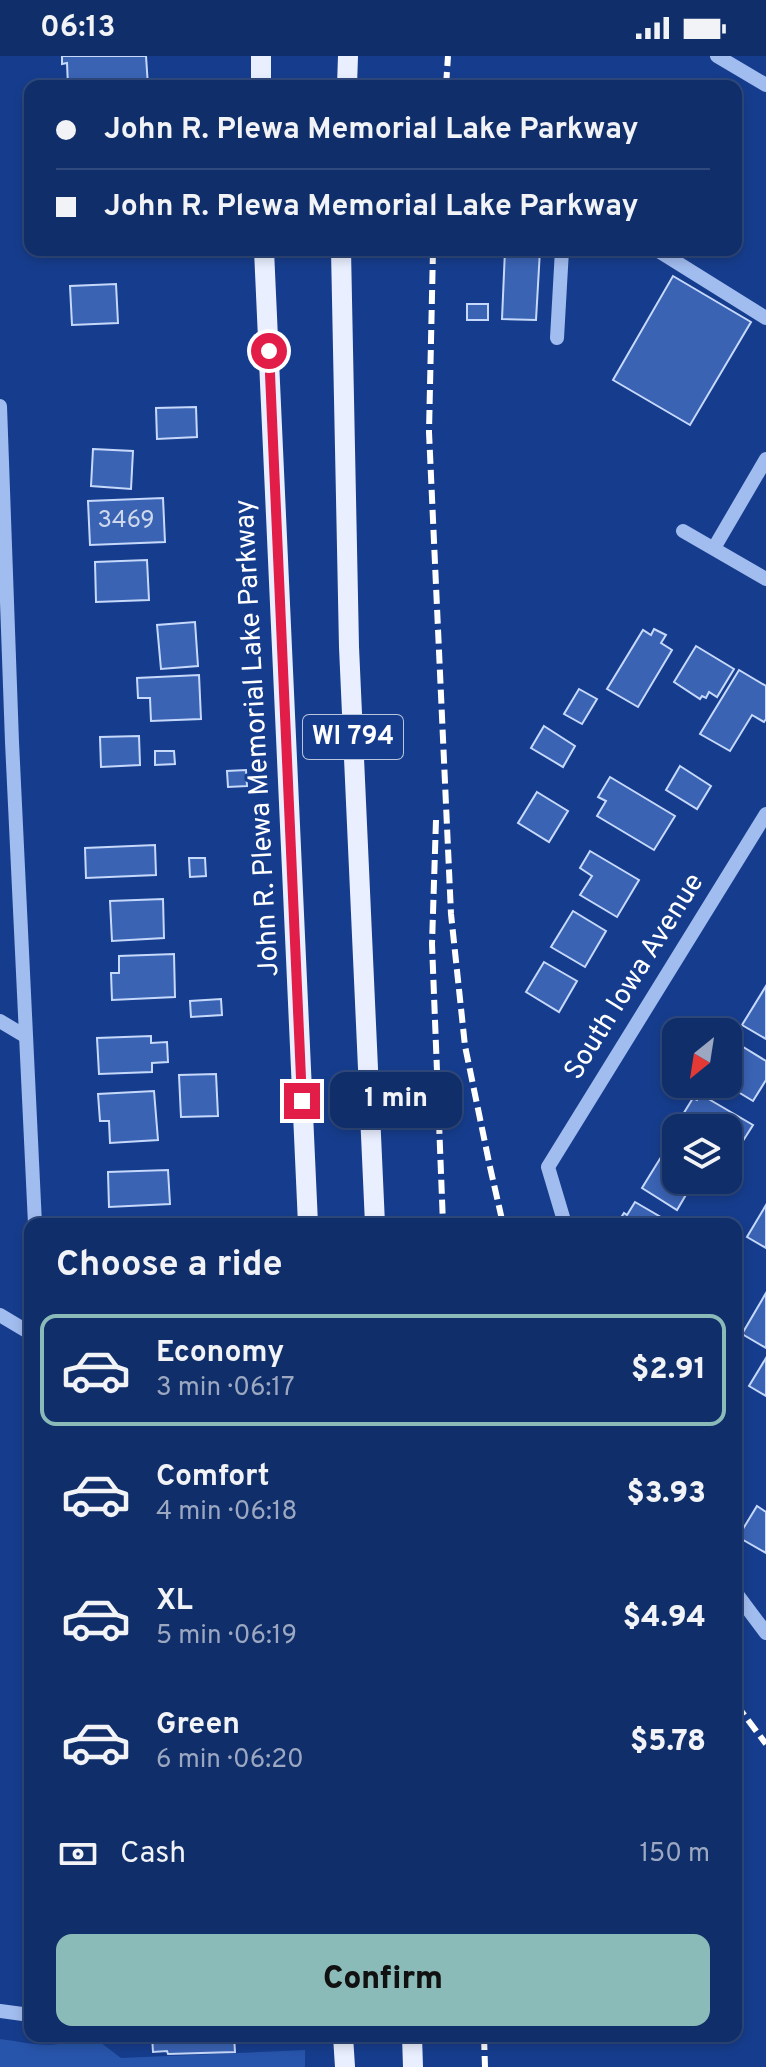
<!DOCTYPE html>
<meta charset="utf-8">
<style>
:root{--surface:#102e6a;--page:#193670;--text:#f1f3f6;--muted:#9ca8c1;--line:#304a7e;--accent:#8bbbb9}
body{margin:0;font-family:Overpass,sans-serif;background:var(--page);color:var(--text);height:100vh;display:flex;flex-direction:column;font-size:30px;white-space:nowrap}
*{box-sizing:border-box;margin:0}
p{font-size:26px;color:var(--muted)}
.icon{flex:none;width:44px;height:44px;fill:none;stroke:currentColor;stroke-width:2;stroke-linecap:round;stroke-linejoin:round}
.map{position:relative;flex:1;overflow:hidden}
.panel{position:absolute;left:24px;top:1162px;width:718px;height:824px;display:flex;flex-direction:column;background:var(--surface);border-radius:16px;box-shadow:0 4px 12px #0003,0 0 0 2px var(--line)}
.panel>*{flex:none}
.banner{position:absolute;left:24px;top:24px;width:718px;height:176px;border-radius:16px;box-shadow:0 4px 12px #0003,0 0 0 2px var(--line);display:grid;align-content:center;height:176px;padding:0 32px;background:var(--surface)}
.needle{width:52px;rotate:210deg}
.buttons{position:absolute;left:662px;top:962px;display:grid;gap:16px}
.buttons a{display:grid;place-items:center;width:80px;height:80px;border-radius:16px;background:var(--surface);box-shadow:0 4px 12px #0003,0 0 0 2px var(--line);font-size:40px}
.end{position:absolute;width:36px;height:36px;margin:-18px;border:10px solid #e11d48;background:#fff;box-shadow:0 0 0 4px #fff}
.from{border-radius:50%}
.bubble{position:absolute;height:56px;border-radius:16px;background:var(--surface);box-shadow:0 4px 12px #0003,0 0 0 2px var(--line);font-size:26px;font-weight:800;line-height:56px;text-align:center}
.banner b{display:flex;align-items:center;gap:28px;height:76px;font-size:30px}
.banner b+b{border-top:2px solid var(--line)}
.banner i{width:20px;height:20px;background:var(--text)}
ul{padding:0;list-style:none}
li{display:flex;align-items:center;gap:24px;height:112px;margin:0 16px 12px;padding:0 16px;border:4px solid transparent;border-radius:16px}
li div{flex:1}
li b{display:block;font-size:30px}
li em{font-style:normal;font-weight:800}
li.on{border-color:var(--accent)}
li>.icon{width:72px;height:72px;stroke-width:1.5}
h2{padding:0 32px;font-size:36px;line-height:96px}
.pay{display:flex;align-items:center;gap:20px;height:88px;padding:0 32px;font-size:30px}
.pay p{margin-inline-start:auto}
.action{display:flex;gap:16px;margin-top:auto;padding:16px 32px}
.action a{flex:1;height:92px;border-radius:16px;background:var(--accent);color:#111;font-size:32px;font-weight:800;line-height:92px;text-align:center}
.status{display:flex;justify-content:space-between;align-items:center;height:56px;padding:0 40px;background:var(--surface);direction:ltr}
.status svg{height:22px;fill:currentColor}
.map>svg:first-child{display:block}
.green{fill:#2855ac}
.building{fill:#3a63b4;stroke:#c7d9fb;stroke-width:2}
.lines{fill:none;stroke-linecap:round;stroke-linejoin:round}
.minor{stroke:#a1bcef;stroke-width:14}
.major{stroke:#e9efff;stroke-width:20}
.rail{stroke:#fff;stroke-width:6;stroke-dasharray:14 6;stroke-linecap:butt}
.route{stroke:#e11d48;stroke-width:10}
.labels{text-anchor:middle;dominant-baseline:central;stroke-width:6;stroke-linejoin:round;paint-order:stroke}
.number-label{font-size:24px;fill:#ced8ec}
.shield{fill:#163d8d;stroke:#b9c5dd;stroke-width:2}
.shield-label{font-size:26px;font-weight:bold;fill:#fff}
.street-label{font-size:28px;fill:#fff;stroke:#163d8d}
</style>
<div class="status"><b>06:13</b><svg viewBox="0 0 49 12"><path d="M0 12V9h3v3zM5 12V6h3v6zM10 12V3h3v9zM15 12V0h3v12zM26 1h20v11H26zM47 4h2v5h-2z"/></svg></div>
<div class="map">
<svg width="766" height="2011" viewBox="0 0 766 2011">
<rect width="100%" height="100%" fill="#163d8d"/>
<path class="green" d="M 84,1980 L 92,1980 L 121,2002 L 305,1994 L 305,2011 L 0,2011 L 0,1983 C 30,1987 56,1995 84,1980 Z"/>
<g class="building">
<polygon points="62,0 146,0 148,30 68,30 67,7 62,8"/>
<polygon points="505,194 540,194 536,264 502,263"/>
<polygon points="673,220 751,266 690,369 613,324"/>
<polygon points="116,228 118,267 72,269 70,230"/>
<rect x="467" y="248" width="21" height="16"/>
<polygon points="196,351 197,381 157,383 156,352"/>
<polygon points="93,393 133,395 131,433 91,430"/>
<polygon points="163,442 165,486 90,489 88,445"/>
<polygon points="147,504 149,544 96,546 95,506"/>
<polygon points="195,566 198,610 161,613 157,569"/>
<polygon points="654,573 666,579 661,587 672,594 638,651 607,633 643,574 651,579"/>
<polygon points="696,590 734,613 717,641 709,636 706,642 702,640 700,643 674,626"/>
<polygon points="739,614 766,630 766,663 764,666 752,659 730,695 700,678"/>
<polygon points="199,619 201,663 151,665 150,642 138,642 137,622"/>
<polygon points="579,633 597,643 582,668 564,658"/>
<polygon points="544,670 575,690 563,711 531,692"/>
<polygon points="139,680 140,709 101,711 100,681"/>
<polygon points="155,695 174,695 175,708 155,709"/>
<polygon points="680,710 711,730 697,753 666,734"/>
<polygon points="246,714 247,730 228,731 227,715"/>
<polygon points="610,721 675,760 654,794 597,760 606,745 598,741"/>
<polygon points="537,736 568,755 549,786 518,767"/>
<polygon points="155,789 156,819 86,822 85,792"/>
<polygon points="590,795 639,824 617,861 580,839 592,820 580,812"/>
<polygon points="189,802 205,802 206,820 190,821"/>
<polygon points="163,843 164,882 112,885 110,845"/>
<polygon points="573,855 606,875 585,911 551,891"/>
<polygon points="174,898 175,941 112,944 111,917 119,917 119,900"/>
<polygon points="544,906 577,925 559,956 526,936"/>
<polygon points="766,930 766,983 742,969"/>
<polygon points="221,943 222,959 191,961 190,945"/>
<polygon points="151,980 151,987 167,986 168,1006 152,1007 152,1016 99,1018 97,982"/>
<polygon points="735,986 766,1005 766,1024 753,1045 725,1028 728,1028 728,998"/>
<polygon points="216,1018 218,1060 181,1061 179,1019"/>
<polygon points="154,1035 158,1084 110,1087 109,1065 100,1065 98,1038"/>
<polygon points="700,1038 753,1069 741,1088 728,1080 728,1072 679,1072 685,1062 682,1060 693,1042 697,1044"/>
<polygon points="666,1093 676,1099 676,1124 706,1124 698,1137 690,1132 677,1154 642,1132"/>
<polygon points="168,1114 170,1148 109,1151 108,1116"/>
<polygon points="635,1146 671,1167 670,1168 617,1168 624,1157 627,1159"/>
<polygon points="766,1149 766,1192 747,1181"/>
<polygon points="766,1237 766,1292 742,1278"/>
<polygon points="766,1302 766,1340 749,1330"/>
<polygon points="757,1450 766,1456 766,1497 738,1481"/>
<polygon points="152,1980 234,1980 235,1996 168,1998 167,1995 153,1996"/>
</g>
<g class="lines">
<g class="minor">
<polyline points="717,0 766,29"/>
<polyline points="657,194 766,262"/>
<polyline points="557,282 562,194"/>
<polyline points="0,350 12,686 35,1168"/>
<polyline points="683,475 766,523"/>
<polyline points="714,492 766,403"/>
<polyline points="0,965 25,980"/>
<polyline points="565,1168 548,1111 766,758"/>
<polyline points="0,1259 30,1277"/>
<polyline points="736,1537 766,1577"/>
<polyline points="0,1955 30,1959"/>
</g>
<g class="major">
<polyline points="261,0 261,30"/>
<polyline points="347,30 348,0"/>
<polyline points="264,194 308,1168"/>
<polyline points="341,194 349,591 375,1168"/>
<polyline points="343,1980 345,2011"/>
<polyline points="412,1980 413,2011"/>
</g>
<g class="rail">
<polyline points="446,30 448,0"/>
<polyline points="433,194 429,376 451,858 465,990 490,1111 503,1168"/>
<polyline points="436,764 432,888 443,1168"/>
<polyline points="736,1648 766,1688"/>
<polyline points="484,1980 485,2011"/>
</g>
</g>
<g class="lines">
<polyline class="route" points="269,295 302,1045"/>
</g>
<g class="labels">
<g class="number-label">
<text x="126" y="465">3469</text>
</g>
<rect class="shield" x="303" y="659" width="100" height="44" rx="6"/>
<g class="shield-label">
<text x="353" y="681">WI 794</text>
</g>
<g class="street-label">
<text transform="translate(258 682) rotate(-93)">John R. Plewa Memorial Lake Parkway</text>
<text transform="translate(635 921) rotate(-58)">South Iowa Avenue</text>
</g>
</g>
</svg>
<div class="buttons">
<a><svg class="needle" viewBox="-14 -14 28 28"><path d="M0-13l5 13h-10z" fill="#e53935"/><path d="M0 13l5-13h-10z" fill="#9ca8c1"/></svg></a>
<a><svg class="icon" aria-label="layers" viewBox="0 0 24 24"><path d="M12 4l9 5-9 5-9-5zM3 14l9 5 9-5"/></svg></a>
</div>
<i class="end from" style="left:269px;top:295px"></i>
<i class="end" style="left:302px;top:1045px"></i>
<div class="bubble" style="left:330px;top:1016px;width:132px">1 min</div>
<div class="banner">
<b><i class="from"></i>John R. Plewa Memorial Lake Parkway</b>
<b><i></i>John R. Plewa Memorial Lake Parkway</b>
</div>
<section class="panel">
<h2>Choose a ride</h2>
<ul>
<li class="on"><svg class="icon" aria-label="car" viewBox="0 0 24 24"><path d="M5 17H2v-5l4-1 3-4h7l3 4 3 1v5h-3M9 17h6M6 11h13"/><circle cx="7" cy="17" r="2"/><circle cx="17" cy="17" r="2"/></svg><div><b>Economy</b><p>3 min · 06:17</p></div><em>$2.91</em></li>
<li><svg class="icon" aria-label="car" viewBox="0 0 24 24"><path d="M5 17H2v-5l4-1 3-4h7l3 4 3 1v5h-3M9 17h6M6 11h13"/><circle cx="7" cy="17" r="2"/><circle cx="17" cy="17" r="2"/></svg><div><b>Comfort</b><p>4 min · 06:18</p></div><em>$3.93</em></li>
<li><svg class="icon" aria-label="car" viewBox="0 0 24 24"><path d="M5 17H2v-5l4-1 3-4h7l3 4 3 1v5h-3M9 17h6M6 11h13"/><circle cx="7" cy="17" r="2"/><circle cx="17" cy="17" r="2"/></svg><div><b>XL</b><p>5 min · 06:19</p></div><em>$4.94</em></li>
<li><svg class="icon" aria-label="car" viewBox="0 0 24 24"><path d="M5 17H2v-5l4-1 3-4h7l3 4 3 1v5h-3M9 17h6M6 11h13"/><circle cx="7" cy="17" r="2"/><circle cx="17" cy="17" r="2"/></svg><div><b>Green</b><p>6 min · 06:20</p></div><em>$5.78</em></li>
</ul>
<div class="pay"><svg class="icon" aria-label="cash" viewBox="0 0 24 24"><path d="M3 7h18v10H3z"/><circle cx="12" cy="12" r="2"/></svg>Cash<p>150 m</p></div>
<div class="action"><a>Confirm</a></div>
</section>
</div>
